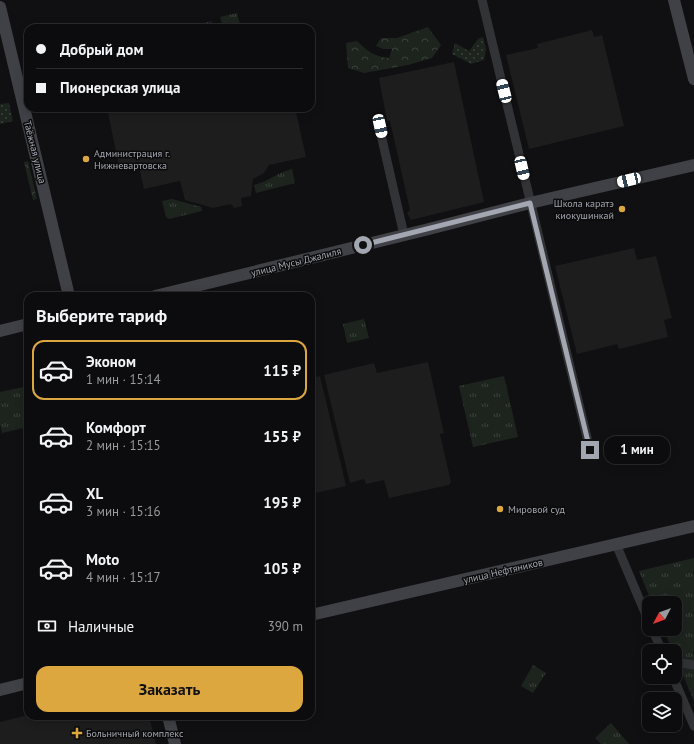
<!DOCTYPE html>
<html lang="ru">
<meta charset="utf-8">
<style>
:root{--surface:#0c0c0e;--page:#151517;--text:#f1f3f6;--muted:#9a9b9e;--line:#2c2c2e;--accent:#dca73e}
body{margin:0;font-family:"PT Sans",sans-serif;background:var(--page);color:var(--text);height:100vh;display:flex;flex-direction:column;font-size:15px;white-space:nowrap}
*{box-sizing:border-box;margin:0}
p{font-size:13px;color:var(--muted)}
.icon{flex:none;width:22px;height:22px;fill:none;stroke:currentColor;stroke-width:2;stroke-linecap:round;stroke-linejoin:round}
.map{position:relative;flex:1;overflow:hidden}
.side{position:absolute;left:24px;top:292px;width:291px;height:428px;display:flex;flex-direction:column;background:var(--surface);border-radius:12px;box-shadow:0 2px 10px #0003,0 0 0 1px var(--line)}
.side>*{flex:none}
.hud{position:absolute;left:24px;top:24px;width:291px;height:88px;border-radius:12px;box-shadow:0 2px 10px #0003,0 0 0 1px var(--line);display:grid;align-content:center;height:88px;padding:0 12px;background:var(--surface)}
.needle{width:26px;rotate:229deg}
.tools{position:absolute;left:642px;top:596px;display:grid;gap:8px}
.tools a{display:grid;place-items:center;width:40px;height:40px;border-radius:8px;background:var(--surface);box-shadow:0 2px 10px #0003,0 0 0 1px var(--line);font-size:20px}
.end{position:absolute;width:18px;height:18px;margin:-9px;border:5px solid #a3a7b1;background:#111;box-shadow:0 0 0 2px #111}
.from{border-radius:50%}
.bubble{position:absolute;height:28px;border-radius:12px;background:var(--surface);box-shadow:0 2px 10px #0003,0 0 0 1px var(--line);font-size:13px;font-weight:700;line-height:28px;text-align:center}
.car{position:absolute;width:12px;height:24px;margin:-12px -6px;border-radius:5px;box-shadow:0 0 3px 1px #0007;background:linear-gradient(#fff 24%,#345 0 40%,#fff 0 76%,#345 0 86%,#fff 0)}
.hud b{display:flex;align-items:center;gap:14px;height:38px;font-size:15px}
.hud b+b{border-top:1px solid var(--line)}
.hud i{width:10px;height:10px;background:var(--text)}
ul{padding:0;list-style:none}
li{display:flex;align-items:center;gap:12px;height:60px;margin:0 8px 6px;padding:0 4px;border:2px solid transparent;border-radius:12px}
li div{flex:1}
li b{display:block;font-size:15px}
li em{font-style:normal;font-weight:700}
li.active{border-color:var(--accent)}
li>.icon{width:36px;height:36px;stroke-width:1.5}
h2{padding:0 12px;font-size:18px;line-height:48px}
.pay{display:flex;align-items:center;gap:10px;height:44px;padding:0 12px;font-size:15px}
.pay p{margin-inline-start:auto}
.cta{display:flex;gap:8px;margin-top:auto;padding:8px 12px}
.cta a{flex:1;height:46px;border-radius:12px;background:var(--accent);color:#111;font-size:16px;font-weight:700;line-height:46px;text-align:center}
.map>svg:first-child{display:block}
.built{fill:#1d1d1e}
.industrial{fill:url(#industrial-furrows)}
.grass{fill:url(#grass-dots)}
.forest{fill:url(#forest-crowns)}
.park{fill:url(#park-tufts)}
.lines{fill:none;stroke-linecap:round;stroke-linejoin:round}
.street{stroke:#323336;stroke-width:9}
.secondary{stroke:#404146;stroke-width:12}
.route{stroke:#a3a7b1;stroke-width:5}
.poi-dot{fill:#dca73e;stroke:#0b0b0c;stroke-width:1.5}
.labels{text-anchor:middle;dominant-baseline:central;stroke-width:3;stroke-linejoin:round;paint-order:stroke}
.street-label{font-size:10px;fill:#a3a7b1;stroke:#0b0b0c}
.poi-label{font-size:10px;fill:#a3a7b1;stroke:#0b0b0c;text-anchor:start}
</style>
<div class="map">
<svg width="694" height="744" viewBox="0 0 694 744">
<defs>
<pattern id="industrial-furrows" width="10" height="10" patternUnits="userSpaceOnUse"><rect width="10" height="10" fill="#1d1d1e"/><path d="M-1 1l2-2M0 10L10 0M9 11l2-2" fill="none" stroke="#3b3b3c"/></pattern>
<pattern id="grass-dots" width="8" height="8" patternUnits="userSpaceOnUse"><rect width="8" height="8" fill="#1d241e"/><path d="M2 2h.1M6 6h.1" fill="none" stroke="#3b413c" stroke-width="1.8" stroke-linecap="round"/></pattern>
<pattern id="forest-crowns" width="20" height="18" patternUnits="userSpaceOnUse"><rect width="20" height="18" fill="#1d241e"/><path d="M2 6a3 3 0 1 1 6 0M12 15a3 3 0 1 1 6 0" fill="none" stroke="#3b413c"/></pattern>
<pattern id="park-tufts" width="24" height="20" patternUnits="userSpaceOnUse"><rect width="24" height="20" fill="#1d241e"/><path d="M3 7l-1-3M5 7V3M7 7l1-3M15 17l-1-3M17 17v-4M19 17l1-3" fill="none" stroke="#3b413c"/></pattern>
</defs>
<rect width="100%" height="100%" fill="#101012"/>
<g class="built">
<polygon points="592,30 594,37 602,35 624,126 529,149 506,55 538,48 537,44"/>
<polygon points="454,62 484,202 411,220 407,213 410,210 390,121 387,121 379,78"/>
<polygon points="107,108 295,108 306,157 269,165 264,173 253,179 251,196 241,198 242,206 234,208 231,204 213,208 185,200 180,181 144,189 138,162 119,166"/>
<polygon points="634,248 637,260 656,256 672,318 664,320 668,337 619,349 617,344 577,354 555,266"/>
<polygon points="428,362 444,433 440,434 451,482 449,485 389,498 384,480 366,484 364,479 350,483 324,375 374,363 377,373"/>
<polygon points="320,376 346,486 311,494 311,378"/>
<polygon points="28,715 149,716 156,744 0,744 0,722"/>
</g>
<polygon class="industrial" points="212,21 213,28 182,28"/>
<g class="grass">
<polygon points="483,37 486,49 484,60 471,64 452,54 455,43 469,51 478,39"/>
<polygon points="9,103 13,121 0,124 0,104"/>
</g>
<g class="forest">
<path d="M 428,27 L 441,45 L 432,58 L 408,65 L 364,73 L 348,68 L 346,43 L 357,41 C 367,51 375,57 389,58 L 392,49 L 383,49 L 376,46 L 381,38 L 397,38 Z"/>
<polygon points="28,161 37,199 33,200 24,162"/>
</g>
<g class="park">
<polygon points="237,13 241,28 223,28 220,17"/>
<path d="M 292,169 L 295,183 L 256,193 L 254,185 C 270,181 276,173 292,169 Z"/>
<polygon points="172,199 201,207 202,211 169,219 166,217 162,201"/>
<polygon points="364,319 369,338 347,343 343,324"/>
<polygon points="504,376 518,437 473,447 459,386"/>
<polygon points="28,386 28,427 2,433 0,424 0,392"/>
<polygon points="694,558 694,701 675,657 675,651 673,651 663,629 675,629 675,603 652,603 639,571"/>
<polygon points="533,665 546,673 533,693 521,686"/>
<polygon points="611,723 629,744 601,744 595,738"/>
</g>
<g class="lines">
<g class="street">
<polyline points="482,0 590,450"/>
<polyline points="379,126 404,235"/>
<polyline points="616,544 649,622"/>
<polyline points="652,629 662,651"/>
<polyline points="675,662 694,665"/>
<polyline points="673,677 694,726"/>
</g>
<g class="secondary">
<polyline points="674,0 694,79"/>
<polyline points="0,7 69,296"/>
<polyline points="155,296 425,230 530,203 694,165"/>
<polyline points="0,331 28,324"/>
<polyline points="311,615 694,526"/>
<polyline points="0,690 28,683"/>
<polyline points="168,716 175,744"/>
</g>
</g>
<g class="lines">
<polyline class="route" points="363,245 530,203 590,450"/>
</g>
<g class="poi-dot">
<circle cx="86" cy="159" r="4"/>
<circle cx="622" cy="209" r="4"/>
<circle cx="500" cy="509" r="4"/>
<path d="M75 727h4v4h4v4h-4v4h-4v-4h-4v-4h4z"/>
</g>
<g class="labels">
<g class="street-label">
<text transform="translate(35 152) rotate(76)">Таёжная улица</text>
<text transform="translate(296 262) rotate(-14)">улица Мусы Джалиля</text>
<text transform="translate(503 571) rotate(-13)">улица Нефтяников</text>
</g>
<g class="poi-label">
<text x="94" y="153">Администрация г.<tspan x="94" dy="12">Нижневартовска</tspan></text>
<text x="614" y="203" text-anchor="end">Школа каратэ<tspan x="614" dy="12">киокушинкай</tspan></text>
<text x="508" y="509">Мировой суд</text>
<text x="86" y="733">Больничный комплекс</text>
</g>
</g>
</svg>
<div class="tools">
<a><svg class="needle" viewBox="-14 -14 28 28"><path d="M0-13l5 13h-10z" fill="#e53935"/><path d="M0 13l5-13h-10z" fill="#9a9b9e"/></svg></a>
<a><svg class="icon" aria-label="locate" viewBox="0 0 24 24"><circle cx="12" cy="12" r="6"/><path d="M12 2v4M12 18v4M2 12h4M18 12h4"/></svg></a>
<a><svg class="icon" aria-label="layers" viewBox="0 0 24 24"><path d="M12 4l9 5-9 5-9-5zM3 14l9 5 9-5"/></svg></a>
</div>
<i class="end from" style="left:363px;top:245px"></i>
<i class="end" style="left:590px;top:450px"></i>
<div class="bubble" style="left:604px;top:436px;width:66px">1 мин</div>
<i class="car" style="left:504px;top:91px;rotate:346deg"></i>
<i class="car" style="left:380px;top:126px;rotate:168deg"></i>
<i class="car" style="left:522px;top:168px;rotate:167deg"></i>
<i class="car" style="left:629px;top:180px;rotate:257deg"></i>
<div class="hud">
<b><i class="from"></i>Добрый дом</b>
<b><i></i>Пионерская улица</b>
</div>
<section class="side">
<h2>Выберите тариф</h2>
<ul>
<li class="active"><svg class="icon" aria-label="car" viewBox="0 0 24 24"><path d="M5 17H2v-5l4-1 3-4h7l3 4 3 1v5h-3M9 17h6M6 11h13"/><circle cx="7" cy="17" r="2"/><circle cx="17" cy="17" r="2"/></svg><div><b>Эконом</b><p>1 мин · 15:14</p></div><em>115 ₽</em></li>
<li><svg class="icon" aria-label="car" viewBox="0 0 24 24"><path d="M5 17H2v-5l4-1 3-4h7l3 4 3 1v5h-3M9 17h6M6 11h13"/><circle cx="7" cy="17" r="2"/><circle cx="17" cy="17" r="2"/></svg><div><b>Комфорт</b><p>2 мин · 15:15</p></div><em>155 ₽</em></li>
<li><svg class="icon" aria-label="car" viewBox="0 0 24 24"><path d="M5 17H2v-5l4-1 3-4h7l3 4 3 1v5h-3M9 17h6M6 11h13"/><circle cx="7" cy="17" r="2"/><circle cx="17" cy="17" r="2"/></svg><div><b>XL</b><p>3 мин · 15:16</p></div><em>195 ₽</em></li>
<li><svg class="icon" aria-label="car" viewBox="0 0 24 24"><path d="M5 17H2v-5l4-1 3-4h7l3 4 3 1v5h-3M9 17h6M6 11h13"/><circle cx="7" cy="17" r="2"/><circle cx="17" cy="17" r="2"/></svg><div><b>Moto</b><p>4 мин · 15:17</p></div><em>105 ₽</em></li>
</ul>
<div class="pay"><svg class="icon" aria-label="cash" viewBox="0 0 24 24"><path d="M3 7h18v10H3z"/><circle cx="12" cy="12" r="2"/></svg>Наличные<p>390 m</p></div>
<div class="cta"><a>Заказать</a></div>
</section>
</div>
